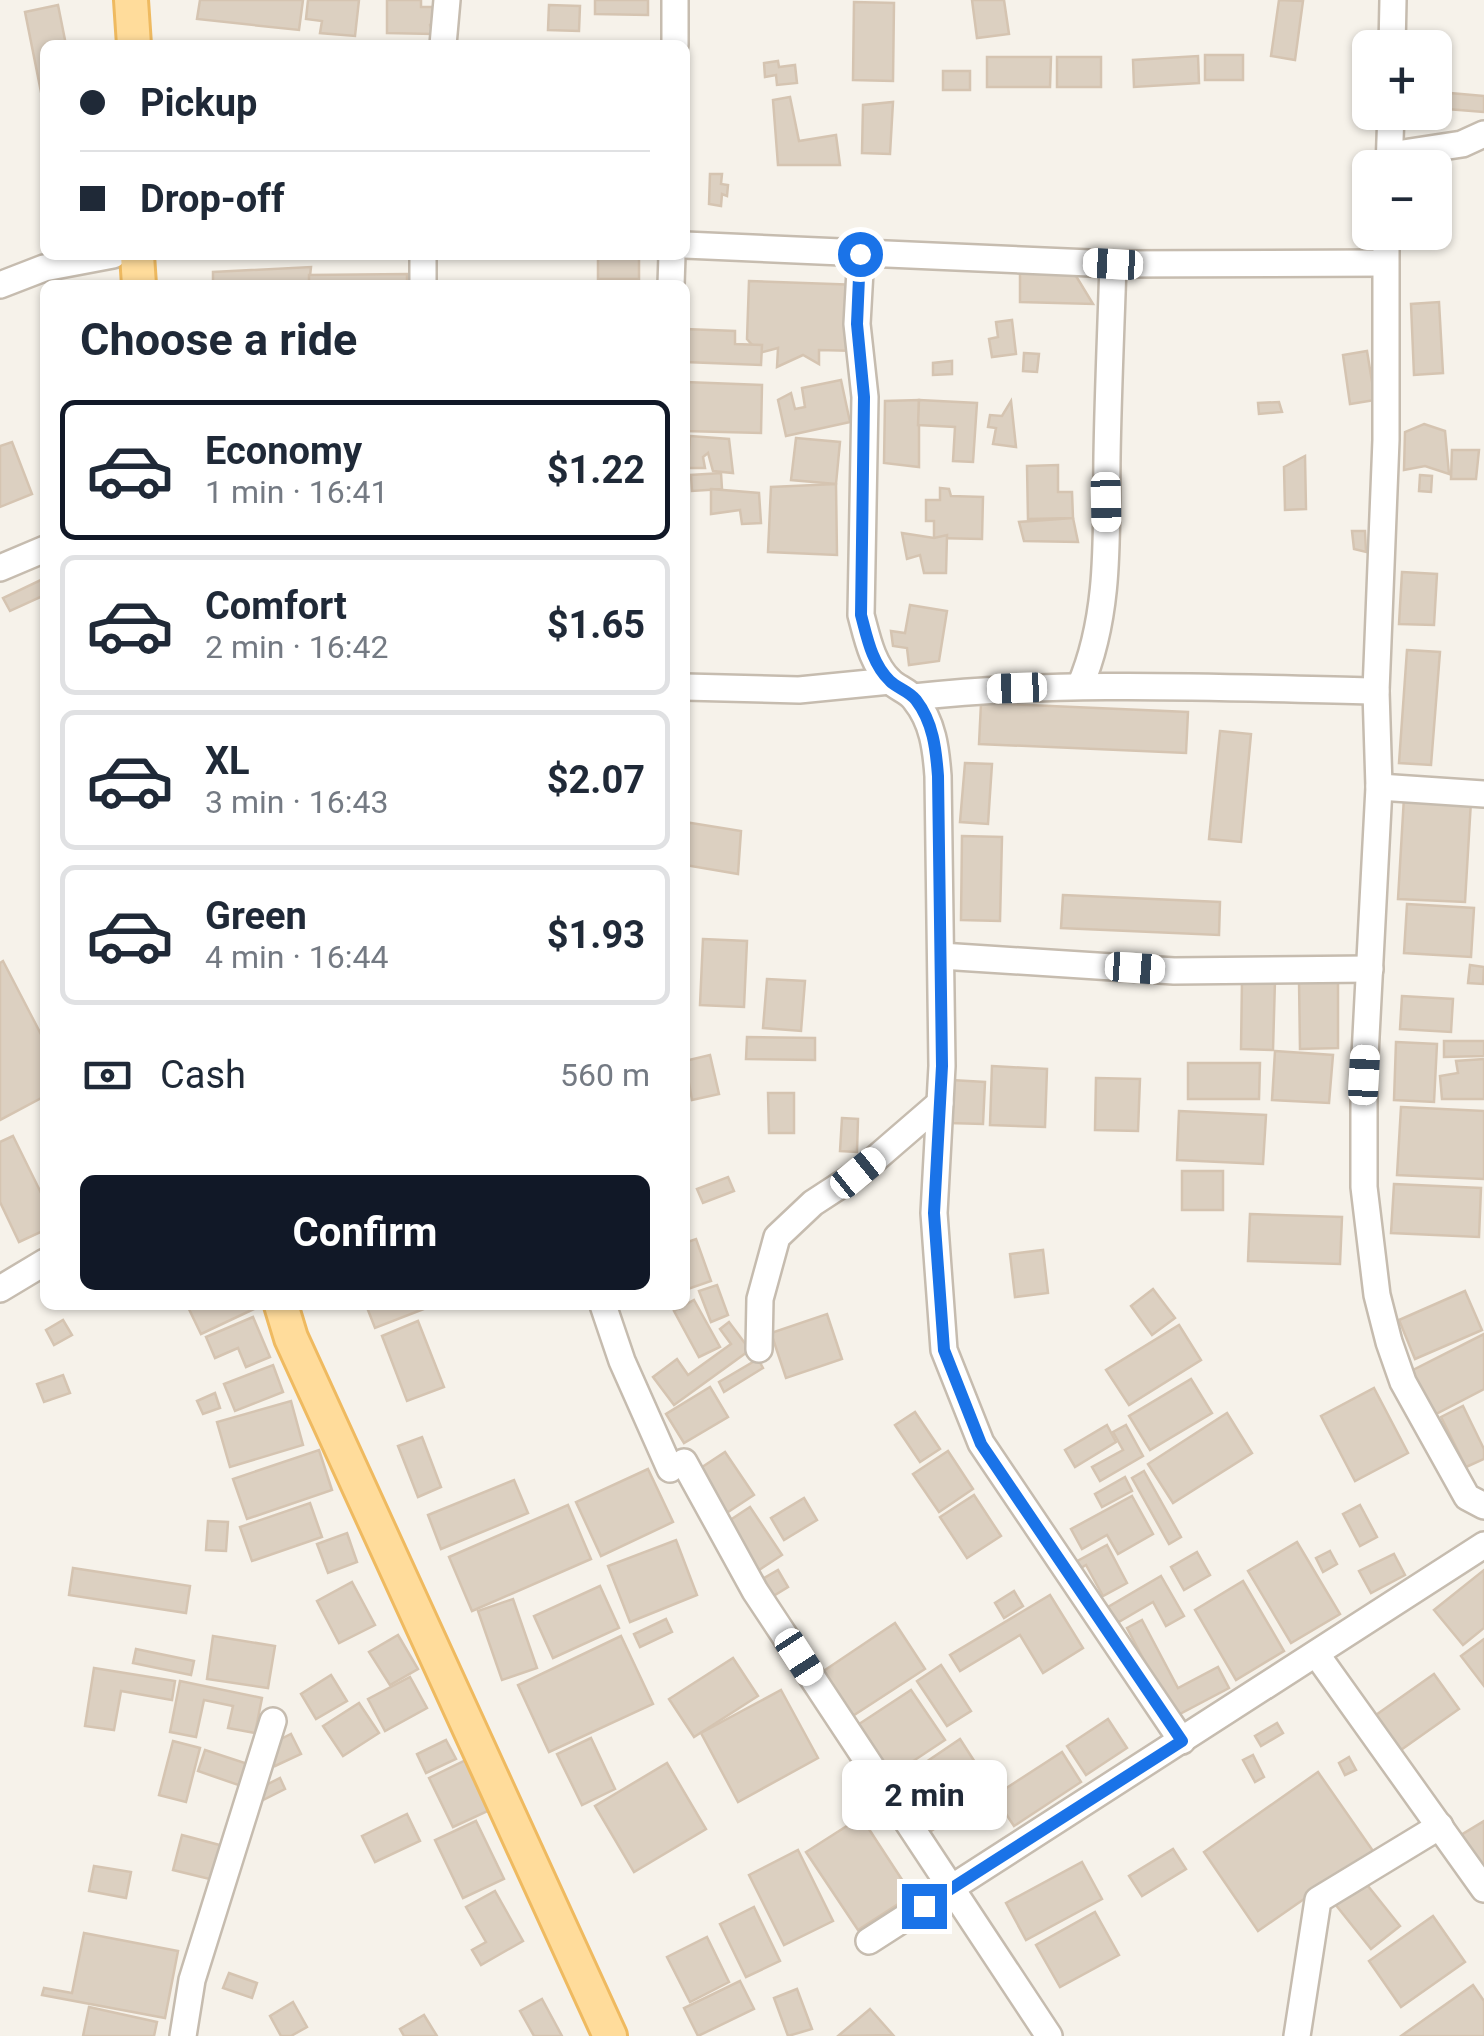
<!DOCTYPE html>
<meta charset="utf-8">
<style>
:root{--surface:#fff;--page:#f2f2f3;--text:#1f2937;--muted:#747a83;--line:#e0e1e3;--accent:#111827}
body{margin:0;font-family:Roboto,sans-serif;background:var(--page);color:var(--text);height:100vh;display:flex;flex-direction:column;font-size:38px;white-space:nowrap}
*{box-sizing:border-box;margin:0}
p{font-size:32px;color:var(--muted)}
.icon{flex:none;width:55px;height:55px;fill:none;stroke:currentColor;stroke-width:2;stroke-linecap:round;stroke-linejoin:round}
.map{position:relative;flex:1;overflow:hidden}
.side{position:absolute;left:40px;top:280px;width:650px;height:1030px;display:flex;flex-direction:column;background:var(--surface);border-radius:15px;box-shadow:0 2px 8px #0004}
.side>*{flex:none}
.guide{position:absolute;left:40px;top:40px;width:650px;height:220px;border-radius:15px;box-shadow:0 2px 8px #0004;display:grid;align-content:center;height:220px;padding:0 40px;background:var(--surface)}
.controls{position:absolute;left:1352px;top:30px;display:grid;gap:20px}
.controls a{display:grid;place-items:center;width:100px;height:100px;border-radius:15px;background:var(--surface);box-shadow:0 2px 8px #0004;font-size:50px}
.end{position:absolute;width:45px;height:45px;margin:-22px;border:12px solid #1a73e8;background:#fff;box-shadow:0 0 0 5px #fff}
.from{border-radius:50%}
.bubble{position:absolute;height:70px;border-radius:15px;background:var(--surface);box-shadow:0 2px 8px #0004;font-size:32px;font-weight:700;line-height:70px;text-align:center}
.car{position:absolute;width:30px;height:60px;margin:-30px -15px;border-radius:12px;box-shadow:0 0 8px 2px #0007;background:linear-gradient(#fff 24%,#345 0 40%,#fff 0 76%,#345 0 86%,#fff 0)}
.guide b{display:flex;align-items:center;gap:35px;height:95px;font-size:38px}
.guide b+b{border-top:2px solid var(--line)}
.guide i{width:25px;height:25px;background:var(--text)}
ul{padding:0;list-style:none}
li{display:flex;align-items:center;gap:30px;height:140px;margin:0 20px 15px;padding:0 20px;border:5px solid var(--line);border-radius:15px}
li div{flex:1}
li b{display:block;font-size:38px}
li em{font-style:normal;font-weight:700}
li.current{border-color:var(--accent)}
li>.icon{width:90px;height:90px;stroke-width:1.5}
h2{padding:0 40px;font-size:45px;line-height:120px}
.pay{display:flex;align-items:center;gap:25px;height:110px;padding:0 40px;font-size:38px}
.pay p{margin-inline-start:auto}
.primary-button{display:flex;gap:20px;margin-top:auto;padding:20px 40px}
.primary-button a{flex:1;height:115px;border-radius:15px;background:var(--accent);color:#fff;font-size:40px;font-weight:700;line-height:115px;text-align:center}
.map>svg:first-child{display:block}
.building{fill:#dcd0c1;stroke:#d5c4b1;stroke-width:2.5}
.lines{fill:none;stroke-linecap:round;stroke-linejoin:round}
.minor-casing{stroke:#c6bcaf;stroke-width:30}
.major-casing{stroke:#efba60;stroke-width:38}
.minor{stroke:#fff;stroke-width:25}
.major{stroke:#ffdc9b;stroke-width:32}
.route{stroke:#1a73e8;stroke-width:12}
</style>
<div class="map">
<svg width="1484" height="2036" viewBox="0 0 1484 2036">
<rect width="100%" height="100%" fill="#f6f2ea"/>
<g class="building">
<polygon points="200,0 303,0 299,30 197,19"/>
<polygon points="308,0 359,0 355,36 320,33 322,21 306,19"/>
<polygon points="387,0 421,0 421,7 438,7 437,19 430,25 433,34 387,33"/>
<polygon points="595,0 648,0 648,15 595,14"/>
<polygon points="972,0 1004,0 1009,34 977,38"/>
<polygon points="1279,0 1303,1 1295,60 1271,56"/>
<polygon points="854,2 894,3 893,81 853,80"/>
<polygon points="58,5 66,45 45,45 45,92 41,92 25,12"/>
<polygon points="549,5 580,6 579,31 548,30"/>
<polygon points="1417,43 1443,45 1439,92 1484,96 1484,112 1435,108 1435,48 1417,48"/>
<rect x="1205" y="55" width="38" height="25"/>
<polygon points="1198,56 1199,83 1134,87 1133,60"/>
<polygon points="987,57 1051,57 1050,87 987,87"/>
<rect x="1057" y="57" width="44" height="30"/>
<polygon points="778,61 779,67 795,65 797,83 777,85 776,75 765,77 764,63"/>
<rect x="943" y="71" width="27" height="19"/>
<polygon points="790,97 799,141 836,135 840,165 778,165 773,100"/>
<polygon points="893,102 890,154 862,153 863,105"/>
<polygon points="710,174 722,174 721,184 728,185 727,196 722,194 721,206 709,204"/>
<polygon points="614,255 639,255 639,279 598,279 598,257"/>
<polygon points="311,267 309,285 213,285 213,272"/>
<polygon points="1020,270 1073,271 1093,304 1020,302"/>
<polygon points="407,274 407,285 309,285 309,275"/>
<polygon points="749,281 860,285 857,351 819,350 819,364 803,355 777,367 778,348 759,353 747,339"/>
<polygon points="1439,302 1443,373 1414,375 1411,304"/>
<polygon points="1012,320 1016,354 992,357 989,339 998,337 996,322"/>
<polygon points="685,329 735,331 735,344 762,345 761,365 685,362"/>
<polygon points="1367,351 1375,400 1350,404 1343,355"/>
<polygon points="1024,353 1039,354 1037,372 1023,371"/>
<polygon points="952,361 952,374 933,375 933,363"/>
<polygon points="841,380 850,422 786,436 778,400 791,393 795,409 805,407 802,388"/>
<polygon points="685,382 762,385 761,433 685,431"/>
<polygon points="919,400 919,467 884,463 885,401"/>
<polygon points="919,400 977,403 973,462 953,461 955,427 918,425"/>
<polygon points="1011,401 1016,447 993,444 996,428 988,427 990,415 1002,416"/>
<polygon points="1279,402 1282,412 1259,414 1258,403"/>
<polygon points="1424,424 1445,431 1449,474 1425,466 1404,470 1405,432"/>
<polygon points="690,436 729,439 733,473 713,471 708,453 703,457 705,468 688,468"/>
<polygon points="796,438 840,442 836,484 791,480"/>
<polygon points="12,442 32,494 0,507 0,446"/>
<polygon points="1452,450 1479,450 1476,479 1451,479"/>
<polygon points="1305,456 1306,509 1285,510 1284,467"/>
<polygon points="1058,465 1058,492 1072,492 1073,518 1028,519 1027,466"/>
<polygon points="721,473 722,489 692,491 691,475"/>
<polygon points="1420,475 1432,476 1431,492 1419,491"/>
<polygon points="836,484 837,555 768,552 771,487"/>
<polygon points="940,488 949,489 951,496 983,497 982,539 934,538 934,521 926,521 926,500 940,500"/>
<polygon points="711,489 759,493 761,523 742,524 740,510 711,514"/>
<polygon points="1073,518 1078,542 1024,541 1019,522"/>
<polygon points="1352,531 1365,531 1366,552 1354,549"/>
<polygon points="902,533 934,538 947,535 946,573 924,573 920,555 907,559"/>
<polygon points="1402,572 1437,574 1434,625 1399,624"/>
<polygon points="45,578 45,595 10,611 3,598"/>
<polygon points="910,605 947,611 939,661 909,665 907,648 893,646 891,631 905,633"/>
<polygon points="1407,650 1440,652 1431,765 1399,763"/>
<polygon points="981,703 1188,712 1186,753 979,744"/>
<polygon points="1220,731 1251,734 1241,842 1209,839"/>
<polygon points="965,763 992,764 988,824 960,822"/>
<polygon points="1404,797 1471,801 1465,902 1398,899"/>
<polygon points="685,822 741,831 738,874 685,865"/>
<polygon points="962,836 1002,837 1000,921 961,920"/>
<polygon points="1063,895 1220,902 1219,935 1061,928"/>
<polygon points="1407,904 1474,908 1471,957 1404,953"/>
<polygon points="703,939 747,941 744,1007 700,1005"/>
<polygon points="3,961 45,1042 45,1096 0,1120 0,963"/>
<polygon points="1470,965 1484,967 1483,984 1468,983"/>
<polygon points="767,979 805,981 801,1031 763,1028"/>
<polygon points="1338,979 1338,1048 1300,1049 1299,980"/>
<polygon points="1242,980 1275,980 1273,1050 1241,1049"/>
<polygon points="1402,996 1453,999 1451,1032 1400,1029"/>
<polygon points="747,1037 815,1038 815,1060 746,1059"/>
<polygon points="1444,1041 1484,1041 1484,1056 1444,1057"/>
<polygon points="1396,1042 1437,1044 1434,1102 1394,1100"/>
<polygon points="1275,1051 1333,1055 1329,1103 1272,1100"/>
<polygon points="710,1055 719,1094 692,1100 685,1061"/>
<polygon points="1484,1059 1484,1099 1442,1099 1440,1076 1458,1073 1456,1061"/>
<polygon points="1188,1063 1260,1063 1259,1099 1188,1099"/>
<polygon points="992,1066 1047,1069 1045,1127 990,1125"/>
<polygon points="1096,1078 1140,1079 1138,1131 1095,1130"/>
<polygon points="951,1080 985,1082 983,1124 949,1123"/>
<polygon points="768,1093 794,1093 794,1133 769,1133"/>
<polygon points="1401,1107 1484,1111 1484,1179 1397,1175"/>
<polygon points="1179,1111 1266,1115 1263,1164 1177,1160"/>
<polygon points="842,1118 858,1119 857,1152 840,1151"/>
<polygon points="13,1136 45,1201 45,1230 19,1242 0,1202 0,1142"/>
<rect x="1182" y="1171" width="41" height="39"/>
<polygon points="728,1177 734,1191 703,1203 697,1189"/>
<polygon points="1394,1184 1481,1188 1479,1237 1391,1233"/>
<polygon points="1250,1214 1342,1217 1340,1264 1248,1261"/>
<polygon points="696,1239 711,1281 685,1290 685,1243"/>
<polygon points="1043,1250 1048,1293 1015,1297 1010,1254"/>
<polygon points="717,1285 728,1315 711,1322 699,1291"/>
<polygon points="1153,1289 1175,1318 1152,1335 1131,1306"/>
<polygon points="1465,1291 1482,1330 1415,1359 1399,1320"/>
<polygon points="694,1300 720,1347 699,1357 674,1311"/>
<polygon points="187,1305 255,1305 256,1308 201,1334"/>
<polygon points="366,1305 434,1305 375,1328"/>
<polygon points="827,1314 842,1359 786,1378 771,1333"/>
<polygon points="253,1317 270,1357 246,1367 238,1348 215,1358 206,1337"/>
<polygon points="63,1320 72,1335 54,1345 46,1330"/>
<polygon points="418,1321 444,1387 407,1401 382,1336"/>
<polygon points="729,1322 750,1350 674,1405 653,1377 677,1359 688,1375 731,1344 720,1329"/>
<polygon points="1179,1325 1201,1360 1129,1405 1106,1370"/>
<polygon points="1484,1334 1484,1389 1434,1415 1411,1371"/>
<polygon points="758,1359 763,1368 724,1392 719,1382"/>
<polygon points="273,1365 283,1392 235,1411 224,1384"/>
<polygon points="63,1375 70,1393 44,1402 37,1384"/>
<polygon points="1191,1379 1212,1413 1150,1450 1129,1416"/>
<polygon points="710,1387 728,1417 684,1443 666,1414"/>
<polygon points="1374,1388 1408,1453 1355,1481 1321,1416"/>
<polygon points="215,1393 220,1408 203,1414 197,1401"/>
<polygon points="291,1401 303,1445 230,1467 217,1422"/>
<polygon points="1463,1406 1484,1449 1484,1459 1466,1467 1441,1417"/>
<polygon points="915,1412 940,1449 920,1462 895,1425"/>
<polygon points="1227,1413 1252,1453 1173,1503 1148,1464"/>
<polygon points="1107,1425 1116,1442 1075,1467 1065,1450"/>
<polygon points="1126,1425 1143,1456 1100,1481 1092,1467 1123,1450 1113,1432"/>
<polygon points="422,1437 441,1487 418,1497 398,1446"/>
<polygon points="319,1450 332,1490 247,1519 233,1479"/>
<polygon points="948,1451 973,1489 939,1512 913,1474"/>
<polygon points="725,1452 754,1495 725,1514 696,1471"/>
<polygon points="648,1469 673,1522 601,1556 576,1502"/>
<polygon points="1144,1471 1181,1537 1169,1544 1132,1478"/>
<polygon points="1125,1477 1132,1491 1102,1507 1095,1494"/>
<polygon points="514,1480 528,1513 441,1549 428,1515"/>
<polygon points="974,1495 1001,1536 967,1558 940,1517"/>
<polygon points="1132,1496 1153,1534 1118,1554 1107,1535 1082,1549 1071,1529"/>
<polygon points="804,1498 817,1520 784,1540 771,1518"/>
<polygon points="310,1503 322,1537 252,1561 240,1527"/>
<polygon points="568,1505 591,1559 472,1611 449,1557"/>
<polygon points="1360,1505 1377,1537 1360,1546 1343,1514"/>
<polygon points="750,1507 782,1555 756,1572 724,1524"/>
<polygon points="208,1521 228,1522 226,1551 206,1550"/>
<polygon points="347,1533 357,1562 328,1573 317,1544"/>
<polygon points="676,1540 697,1595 630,1622 608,1566"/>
<polygon points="1297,1542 1340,1614 1291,1643 1248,1571"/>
<polygon points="1107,1545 1127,1583 1103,1596 1086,1565 1074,1572 1070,1565"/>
<polygon points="1330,1551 1337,1564 1323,1572 1316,1558"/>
<polygon points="1197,1552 1210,1575 1184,1590 1171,1567"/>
<polygon points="1394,1554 1405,1575 1371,1593 1359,1571"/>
<polygon points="73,1568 190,1586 186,1613 69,1595"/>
<polygon points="778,1570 788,1587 770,1598 759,1581"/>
<polygon points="1484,1570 1484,1628 1463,1645 1434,1610"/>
<polygon points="1161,1576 1184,1616 1166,1626 1153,1602 1117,1623 1108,1607"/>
<polygon points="1243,1581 1284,1651 1236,1680 1195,1610"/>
<polygon points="352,1582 375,1625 339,1643 317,1601"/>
<polygon points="600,1586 619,1628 553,1658 534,1616"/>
<polygon points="1014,1591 1023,1606 1004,1618 995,1603"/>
<polygon points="1050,1595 1083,1648 1043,1673 1020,1635 960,1671 950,1655"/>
<polygon points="513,1599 537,1668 502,1680 478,1611"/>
<polygon points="666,1619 672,1632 640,1647 634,1634"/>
<polygon points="1142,1620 1178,1688 1218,1667 1229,1688 1174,1717 1127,1628"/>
<polygon points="895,1623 925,1669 848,1719 819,1674"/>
<polygon points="398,1635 418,1669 390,1685 369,1652"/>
<polygon points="213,1636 275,1646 268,1688 207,1679"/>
<polygon points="621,1636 653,1704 549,1752 518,1685"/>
<polygon points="1484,1639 1484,1686 1461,1656"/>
<polygon points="136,1649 194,1661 191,1675 133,1663"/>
<polygon points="733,1658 758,1696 694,1737 669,1699"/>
<polygon points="941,1665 971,1711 947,1726 917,1681"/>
<polygon points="94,1668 175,1681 172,1700 121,1691 114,1730 85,1726"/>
<polygon points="1434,1674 1459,1709 1398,1752 1373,1717"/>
<polygon points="331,1675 347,1701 316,1719 301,1694"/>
<polygon points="410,1677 427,1708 385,1731 368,1699"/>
<polygon points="180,1681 262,1698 255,1733 228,1728 233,1706 204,1700 196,1737 170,1732"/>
<polygon points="781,1690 818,1758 738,1802 701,1733"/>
<polygon points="911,1690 945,1740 889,1777 856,1726"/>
<polygon points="359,1703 379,1733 343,1756 323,1726"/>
<polygon points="1108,1719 1127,1748 1086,1775 1067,1746"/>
<polygon points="1277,1723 1283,1733 1261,1746 1255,1736"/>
<polygon points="291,1734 301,1754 275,1766 265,1747"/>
<polygon points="591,1738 615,1789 582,1805 557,1754"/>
<polygon points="960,1739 993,1790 931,1831 898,1781"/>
<polygon points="446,1740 456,1759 426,1773 417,1754"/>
<polygon points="173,1741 200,1748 186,1802 159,1795"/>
<polygon points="205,1750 254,1766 247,1788 198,1771"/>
<polygon points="1062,1752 1081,1782 1014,1826 994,1796"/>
<polygon points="1253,1755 1264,1777 1255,1782 1243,1760"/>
<polygon points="1349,1757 1356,1770 1345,1775 1339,1763"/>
<polygon points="466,1760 490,1810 453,1827 429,1778"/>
<polygon points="667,1763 706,1829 634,1872 595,1806"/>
<polygon points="1318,1772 1373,1851 1258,1931 1204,1852"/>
<polygon points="280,1778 285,1789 257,1803 252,1792"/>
<polygon points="407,1814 420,1841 375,1862 362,1836"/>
<polygon points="861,1817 912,1895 858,1930 806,1852"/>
<polygon points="476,1821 504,1879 463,1898 435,1840"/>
<polygon points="1484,1821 1484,1871 1461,1835"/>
<polygon points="182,1835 227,1847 218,1881 173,1870"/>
<polygon points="1173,1849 1186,1869 1142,1896 1129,1876"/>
<polygon points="798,1850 833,1921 784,1945 749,1875"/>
<polygon points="1082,1862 1102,1899 1026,1940 1006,1903"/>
<polygon points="94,1866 131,1872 126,1898 89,1891"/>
<polygon points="1360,1876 1400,1926 1371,1949 1331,1899"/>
<polygon points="495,1891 523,1941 481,1965 472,1950 486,1942 466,1907"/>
<polygon points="754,1907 780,1961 746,1977 720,1924"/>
<polygon points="1095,1912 1119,1955 1060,1987 1036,1945"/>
<polygon points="1433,1916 1465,1962 1401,2007 1369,1961"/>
<polygon points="84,1933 178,1951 165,2018 42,1995 44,1988 72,1993"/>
<polygon points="707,1937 729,1982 690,2002 667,1957"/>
<polygon points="229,1973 257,1983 252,1998 223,1988"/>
<polygon points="740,1981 754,2009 698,2036 684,2008"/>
<polygon points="1473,1985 1484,2001 1484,2036 1401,2036"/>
<polygon points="797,1989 812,2029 788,2036 774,1998"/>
<polygon points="542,1999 562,2036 534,2036 520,2011"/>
<polygon points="293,2002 307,2027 291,2036 281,2036 270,2016"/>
<polygon points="89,2007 157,2022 154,2036 83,2036"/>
<polygon points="870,2009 893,2035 838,2036"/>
<polygon points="424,2015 437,2036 404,2036 400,2029"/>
</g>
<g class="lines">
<defs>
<g id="minor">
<polyline points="675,0 675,45"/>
<polyline points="443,45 447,0"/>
<polyline points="1392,48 1393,0"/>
<polyline points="1390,155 1462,144 1484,134"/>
<polyline points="1389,168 1391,112"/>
<polyline points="1386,232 1386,440 1376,691 1379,787 1364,1075 1364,1187 1377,1295 1389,1342 1403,1382 1467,1497 1484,1506"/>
<polyline points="685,245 1113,264 1385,263"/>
<path d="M 861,253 L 857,324 L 865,397 L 861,615 C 867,637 872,664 890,681 C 897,688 909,691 915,700 C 933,722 936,749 938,776 L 942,1066 L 934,1213 L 944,1350 L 981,1443 L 1182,1741"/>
<polyline points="0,285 44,268 113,255"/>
<polyline points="423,285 423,255"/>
<polyline points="671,285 672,255"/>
<polyline points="0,568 45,549"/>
<path d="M 1080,686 C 1111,614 1106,533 1107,457 C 1108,393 1111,328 1113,264"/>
<polyline points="685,687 799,690 890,681"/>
<path d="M 914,697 C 1067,680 1222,688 1376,691"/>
<polyline points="1379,787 1484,794"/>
<polyline points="941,956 1174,971 1370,969"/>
<polyline points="0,1289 45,1262"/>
<polyline points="603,1305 622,1361 670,1469"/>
<polyline points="759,1349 760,1299 777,1237 813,1203 859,1173 940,1103"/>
<polyline points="684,1462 755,1591 1049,2036"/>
<polyline points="1317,1655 1484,1889"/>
<polyline points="869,1941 1484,1545"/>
<polyline points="183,2036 192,1980 273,1721"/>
<polyline points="1297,2036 1318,1900 1440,1826"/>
</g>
<g id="major">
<polyline points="131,0 134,45"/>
<polyline points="137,255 139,285"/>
<polyline points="281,1305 291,1338 610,2036"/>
</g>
</defs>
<use href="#minor" class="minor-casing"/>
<use href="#major" class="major-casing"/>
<use href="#minor" class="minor"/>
<use href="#major" class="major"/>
</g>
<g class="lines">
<path class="route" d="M 860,254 L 857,324 L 864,397 L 861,615 C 867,637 872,664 890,681 C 897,688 909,691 916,700 C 933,722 936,749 938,776 L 942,1066 L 934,1213 L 944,1350 L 981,1444 L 1182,1741 L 924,1906"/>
</g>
</svg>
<div class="controls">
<a>+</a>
<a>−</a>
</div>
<i class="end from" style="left:860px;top:254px"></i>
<i class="end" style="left:924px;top:1906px"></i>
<div class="bubble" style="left:842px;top:1760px;width:165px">2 min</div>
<i class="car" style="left:1113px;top:264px;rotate:273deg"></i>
<i class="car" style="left:1106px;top:502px;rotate:179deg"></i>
<i class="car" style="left:1017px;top:688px;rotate:268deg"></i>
<i class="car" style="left:1135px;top:968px;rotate:94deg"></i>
<i class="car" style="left:1364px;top:1075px;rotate:3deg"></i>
<i class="car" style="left:858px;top:1173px;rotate:51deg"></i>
<i class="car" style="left:799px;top:1657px;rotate:147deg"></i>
<div class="guide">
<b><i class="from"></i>Pickup</b>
<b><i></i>Drop-off</b>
</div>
<section class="side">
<h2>Choose a ride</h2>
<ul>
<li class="current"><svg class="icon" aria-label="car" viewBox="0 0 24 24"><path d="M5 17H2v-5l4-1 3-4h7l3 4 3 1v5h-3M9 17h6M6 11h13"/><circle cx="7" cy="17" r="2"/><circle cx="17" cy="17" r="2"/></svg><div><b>Economy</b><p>1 min · 16:41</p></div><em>$1.22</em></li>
<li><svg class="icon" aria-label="car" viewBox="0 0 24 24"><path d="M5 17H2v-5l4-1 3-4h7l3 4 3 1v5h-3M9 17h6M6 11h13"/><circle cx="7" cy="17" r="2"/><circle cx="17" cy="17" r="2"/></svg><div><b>Comfort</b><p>2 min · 16:42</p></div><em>$1.65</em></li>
<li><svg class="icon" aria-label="car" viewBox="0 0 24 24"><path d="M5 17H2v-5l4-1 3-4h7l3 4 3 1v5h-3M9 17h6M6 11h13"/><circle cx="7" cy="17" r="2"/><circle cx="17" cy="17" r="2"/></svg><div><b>XL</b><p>3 min · 16:43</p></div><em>$2.07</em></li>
<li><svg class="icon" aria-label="car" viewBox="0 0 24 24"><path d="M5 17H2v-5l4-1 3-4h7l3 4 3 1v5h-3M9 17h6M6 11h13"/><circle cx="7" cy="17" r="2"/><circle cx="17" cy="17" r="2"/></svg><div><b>Green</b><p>4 min · 16:44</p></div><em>$1.93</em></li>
</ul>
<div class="pay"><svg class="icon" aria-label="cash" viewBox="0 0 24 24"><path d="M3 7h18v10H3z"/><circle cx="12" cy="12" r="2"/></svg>Cash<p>560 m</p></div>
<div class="primary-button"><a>Confirm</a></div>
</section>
</div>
